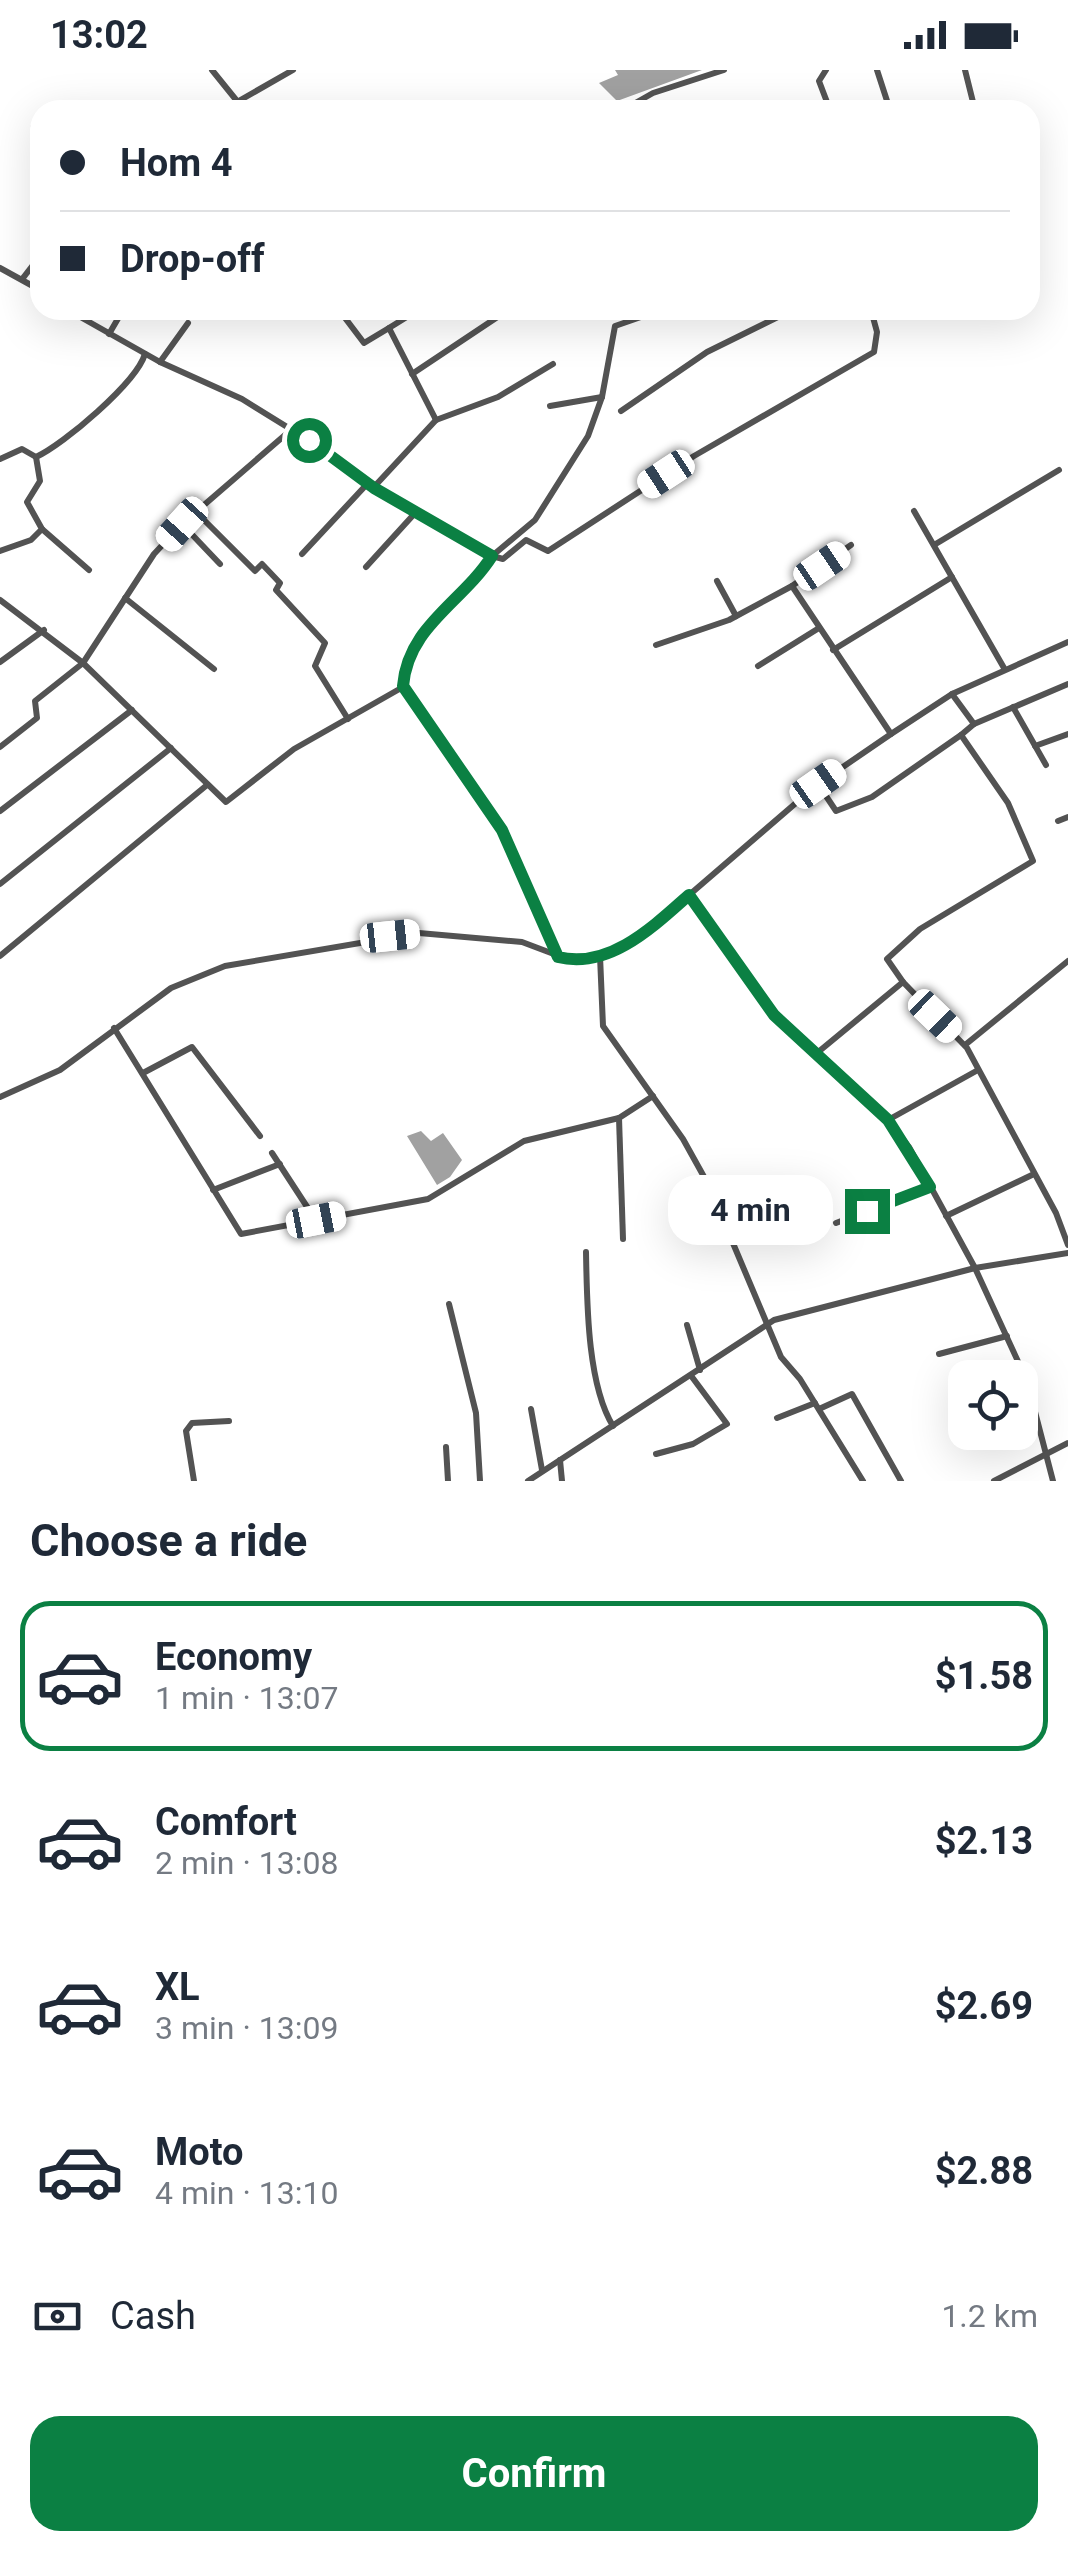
<!DOCTYPE html>
<meta charset="utf-8">
<style>
:root{--surface:#fff;--page:#f2f2f3;--text:#1f2937;--muted:#747a83;--line:#e0e1e3;--accent:#0b8043}
body{margin:0;font-family:Roboto,sans-serif;background:var(--page);color:var(--text);height:100vh;display:flex;flex-direction:column;font-size:38px;white-space:nowrap}
*{box-sizing:border-box;margin:0}
p{font-size:32px;color:var(--muted)}
.icon{flex:none;width:55px;height:55px;fill:none;stroke:currentColor;stroke-width:2;stroke-linecap:round;stroke-linejoin:round}
.map{position:relative;height:1411px;overflow:hidden}
.sheet{display:flex;flex-direction:column;background:var(--surface);flex:1}
.sheet>*{flex:none}
.banner{position:absolute;left:30px;top:30px;width:1010px;height:220px;border-radius:30px;box-shadow:0 10px 40px #0002;display:grid;align-content:center;height:220px;padding:0 30px;background:var(--surface)}
.buttons{position:absolute;left:948px;top:1290px;display:grid;gap:20px}
.buttons a{display:grid;place-items:center;width:90px;height:90px;border-radius:20px;background:var(--surface);box-shadow:0 10px 40px #0002;font-size:50px}
.end{position:absolute;width:45px;height:45px;margin:-22px;border:12px solid #0b8043;background:#fff;box-shadow:0 0 0 5px #fff}
.from{border-radius:50%}
.bubble{position:absolute;height:70px;border-radius:30px;background:var(--surface);box-shadow:0 10px 40px #0002;font-size:32px;font-weight:700;line-height:70px;text-align:center}
.car{position:absolute;width:30px;height:60px;margin:-30px -15px;border-radius:12px;box-shadow:0 0 8px 2px #0007;background:linear-gradient(#fff 24%,#345 0 40%,#fff 0 76%,#345 0 86%,#fff 0)}
.banner b{display:flex;align-items:center;gap:35px;height:95px;font-size:38px}
.banner b+b{border-top:2px solid var(--line)}
.banner i{width:25px;height:25px;background:var(--text)}
ul{padding:0;list-style:none}
li{display:flex;align-items:center;gap:30px;height:150px;margin:0 20px 15px;padding:0 10px;border:5px solid transparent;border-radius:30px}
li div{flex:1}
li b{display:block;font-size:38px}
li em{font-style:normal;font-weight:700}
li.on{border-color:var(--accent)}
li>.icon{width:90px;height:90px;stroke-width:1.5}
h2{padding:0 30px;font-size:45px;line-height:120px}
.pay{display:flex;align-items:center;gap:25px;height:110px;padding:0 30px;font-size:38px}
.pay p{margin-inline-start:auto}
.cta{display:flex;gap:20px;margin-top:auto;padding:20px 30px}
.cta a{flex:1;height:115px;border-radius:30px;background:var(--accent);color:#fff;font-size:40px;font-weight:700;line-height:115px;text-align:center}
.status{display:flex;justify-content:space-between;align-items:center;height:70px;padding:0 50px;background:var(--surface);direction:ltr}
.status svg{height:28px;fill:currentColor}
.map>svg:first-child{display:block}
.water{fill:#a1a1a1}
.lines{fill:none;stroke-linecap:round;stroke-linejoin:round}
.street{stroke:#535353;stroke-width:6}
.route{stroke:#0b8043;stroke-width:12}
</style>
<div class="status"><b>13:02</b><svg viewBox="0 0 49 12"><path d="M0 12V9h3v3zM5 12V6h3v6zM10 12V3h3v9zM15 12V0h3v12zM26 1h20v11H26zM47 4h2v5h-2z"/></svg></div>
<div class="map">
<svg width="1068" height="1411" viewBox="0 0 1068 1411">
<rect width="100%" height="100%" fill="#fff"/>
<g class="water">
<polygon points="615,0 702,0 617,31 599,13 618,5"/>
<polygon points="421,1061 431,1071 443,1063 462,1090 450,1107 437,1115 407,1066"/>
</g>
<g class="lines">
<g class="street">
<polyline points="212,0 237,31"/>
<polyline points="826,0 819,11 830,40"/>
<polyline points="877,0 890,40"/>
<polyline points="965,0 975,40"/>
<polyline points="223,40 293,0"/>
<polyline points="623,40 653,23 724,0"/>
<polyline points="34,56 40,62"/>
<polyline points="0,198 40,220"/>
<polyline points="23,208 40,186"/>
<path d="M 68,240 L 160,292 L 242,329 L 326,381 L 373,418 L 492,486 C 462,533 408,556 403,617 L 502,759 L 557,886"/>
<polyline points="339,240 364,273 389,258 436,350"/>
<polyline points="389,258 418,240"/>
<polyline points="109,264 123,240"/>
<polyline points="160,292 188,253"/>
<polyline points="412,304 508,240"/>
<polyline points="550,336 602,327"/>
<polyline points="621,341 707,282 792,240"/>
<path d="M 36,387 C 64,374 136,313 145,284"/>
<polyline points="0,389 22,379 36,387"/>
<polyline points="373,418 436,350 498,327 553,294"/>
<polyline points="914,441 1004,598"/>
<polyline points="197,443 255,501 262,494 280,513 276,520 325,573 315,596 348,649"/>
<polyline points="182,454 220,494"/>
<polyline points="42,459 89,500"/>
<polyline points="851,475 792,516 891,664"/>
<polyline points="934,475 1059,400"/>
<polyline points="0,481 31,470 42,459 27,432 40,411 36,387"/>
<polyline points="302,484 368,413"/>
<polyline points="492,486 503,489 526,470 548,481 694,386 874,282 877,262 871,240"/>
<polyline points="492,486 535,450 588,366 602,327 615,256 661,240"/>
<polyline points="366,497 416,442"/>
<polyline points="717,511 736,546"/>
<polyline points="125,528 214,599"/>
<polyline points="0,530 83,593 226,732 294,679 403,617"/>
<polyline points="656,575 729,550 792,516"/>
<polyline points="833,580 952,507"/>
<polyline points="0,592 44,560"/>
<polyline points="758,596 819,558"/>
<polyline points="1068,614 974,654 961,665 1008,733 1033,791 920,859 887,889 903,912 967,978 1056,1143 1068,1175"/>
<polyline points="952,624 974,654"/>
<polyline points="1013,637 1046,695"/>
<polyline points="1035,676 1068,664"/>
<polyline points="0,677 37,648 35,631 83,593 154,484 182,454 292,359"/>
<polyline points="818,714 836,741 872,727 961,665"/>
<polyline points="0,741 132,640"/>
<polyline points="1058,751 1068,747"/>
<polyline points="0,814 171,678"/>
<polyline points="689,825 774,945 888,1050 909,1077 975,1198 1027,1311 1053,1411"/>
<polyline points="0,886 207,715"/>
<polyline points="600,886 603,956 683,1069 708,1114 781,1287 800,1309 863,1411"/>
<polyline points="114,958 241,1164 428,1129 524,1071 619,1048 653,1026"/>
<polyline points="965,975 1068,891"/>
<polyline points="817,983 903,912"/>
<polyline points="143,1003 192,977 260,1066"/>
<polyline points="0,1027 60,1000 171,918 225,896 419,863 522,872 567,889 600,886 645,863 818,714 891,664 952,624 1068,572"/>
<polyline points="619,1048 623,1169"/>
<polyline points="888,1050 978,1000"/>
<polyline points="272,1083 315,1149"/>
<polyline points="213,1120 280,1094"/>
<polyline points="946,1146 1034,1104"/>
<polyline points="836,1153 930,1117"/>
<path d="M 586,1182 C 587,1231 587,1314 613,1356"/>
<polyline points="449,1234 476,1343 480,1411"/>
<polyline points="687,1255 700,1300"/>
<polyline points="939,1284 1007,1266"/>
<polyline points="531,1339 542,1400"/>
<polyline points="819,1339 852,1324 901,1411"/>
<polyline points="777,1348 815,1333"/>
<polyline points="446,1377 448,1411"/>
<polyline points="656,1384 693,1374 727,1354 692,1307"/>
<polyline points="560,1390 562,1411"/>
<polyline points="194,1411 186,1361 192,1353 229,1351"/>
<polyline points="528,1411 774,1250 975,1198 1068,1183"/>
<polyline points="994,1411 1068,1373"/>
</g>
</g>
<g class="lines">
<path class="route" d="M 309,370 L 374,418 L 492,486 C 462,533 408,556 403,616 L 502,760 L 558,887 C 609,900 654,856 689,825 L 774,945 L 888,1050 L 930,1117 L 867,1141"/>
</g>
</svg>
<div class="buttons">
<a><svg class="icon" aria-label="locate" viewBox="0 0 24 24"><circle cx="12" cy="12" r="6"/><path d="M12 2v4M12 18v4M2 12h4M18 12h4"/></svg></a>
</div>
<i class="end from" style="left:309px;top:370px"></i>
<i class="end" style="left:867px;top:1141px"></i>
<div class="bubble" style="left:668px;top:1105px;width:165px">4 min</div>
<i class="car" style="left:666px;top:404px;rotate:237deg"></i>
<i class="car" style="left:182px;top:454px;rotate:222deg"></i>
<i class="car" style="left:822px;top:496px;rotate:56deg"></i>
<i class="car" style="left:818px;top:714px;rotate:55deg"></i>
<i class="car" style="left:390px;top:866px;rotate:84deg"></i>
<i class="car" style="left:935px;top:946px;rotate:134deg"></i>
<i class="car" style="left:316px;top:1150px;rotate:79deg"></i>
<div class="banner">
<b><i class="from"></i>Hom 4</b>
<b><i></i>Drop-off</b>
</div>
</div>
<section class="sheet">
<h2>Choose a ride</h2>
<ul>
<li class="on"><svg class="icon" aria-label="car" viewBox="0 0 24 24"><path d="M5 17H2v-5l4-1 3-4h7l3 4 3 1v5h-3M9 17h6M6 11h13"/><circle cx="7" cy="17" r="2"/><circle cx="17" cy="17" r="2"/></svg><div><b>Economy</b><p>1 min · 13:07</p></div><em>$1.58</em></li>
<li><svg class="icon" aria-label="car" viewBox="0 0 24 24"><path d="M5 17H2v-5l4-1 3-4h7l3 4 3 1v5h-3M9 17h6M6 11h13"/><circle cx="7" cy="17" r="2"/><circle cx="17" cy="17" r="2"/></svg><div><b>Comfort</b><p>2 min · 13:08</p></div><em>$2.13</em></li>
<li><svg class="icon" aria-label="car" viewBox="0 0 24 24"><path d="M5 17H2v-5l4-1 3-4h7l3 4 3 1v5h-3M9 17h6M6 11h13"/><circle cx="7" cy="17" r="2"/><circle cx="17" cy="17" r="2"/></svg><div><b>XL</b><p>3 min · 13:09</p></div><em>$2.69</em></li>
<li><svg class="icon" aria-label="car" viewBox="0 0 24 24"><path d="M5 17H2v-5l4-1 3-4h7l3 4 3 1v5h-3M9 17h6M6 11h13"/><circle cx="7" cy="17" r="2"/><circle cx="17" cy="17" r="2"/></svg><div><b>Moto</b><p>4 min · 13:10</p></div><em>$2.88</em></li>
</ul>
<div class="pay"><svg class="icon" aria-label="cash" viewBox="0 0 24 24"><path d="M3 7h18v10H3z"/><circle cx="12" cy="12" r="2"/></svg>Cash<p>1.2 km</p></div>
<div class="cta"><a>Confirm</a></div>
</section>
